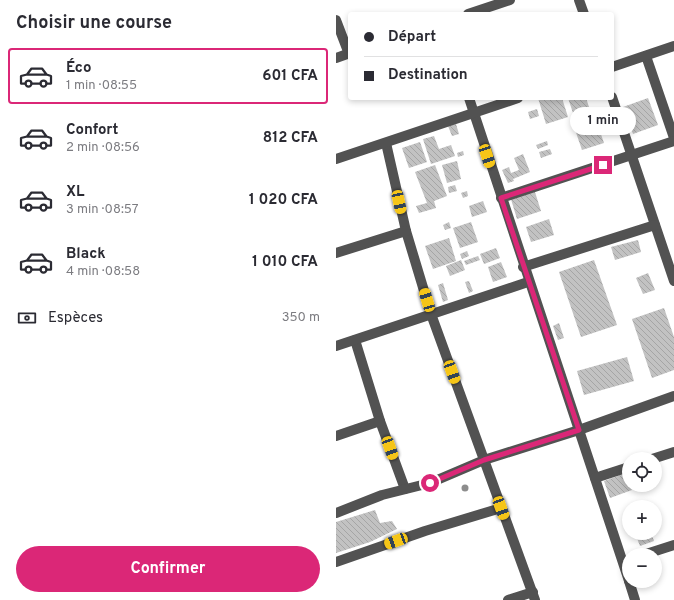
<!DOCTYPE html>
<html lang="fr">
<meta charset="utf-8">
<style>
:root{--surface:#fff;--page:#f2f2f3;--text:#2b2b33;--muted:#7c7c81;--line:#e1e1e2;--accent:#db2777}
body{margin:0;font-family:Overpass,sans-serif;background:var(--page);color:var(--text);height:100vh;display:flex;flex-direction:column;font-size:15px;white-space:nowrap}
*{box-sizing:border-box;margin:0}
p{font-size:13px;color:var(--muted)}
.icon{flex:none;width:22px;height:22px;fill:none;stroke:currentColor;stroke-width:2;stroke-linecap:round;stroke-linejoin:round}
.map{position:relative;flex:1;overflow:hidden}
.drawer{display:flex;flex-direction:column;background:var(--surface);width:336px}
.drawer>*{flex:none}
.guide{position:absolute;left:12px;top:12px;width:266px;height:88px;border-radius:4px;box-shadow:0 2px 6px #0003;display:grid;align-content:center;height:88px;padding:0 16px;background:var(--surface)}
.buttons{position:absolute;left:286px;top:452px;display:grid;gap:8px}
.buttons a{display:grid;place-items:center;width:40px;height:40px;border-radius:50%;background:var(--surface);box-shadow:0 2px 6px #0003;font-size:20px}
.end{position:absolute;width:18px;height:18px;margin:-9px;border:5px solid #db2777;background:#fff;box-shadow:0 0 0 2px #fff}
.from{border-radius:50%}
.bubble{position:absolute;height:28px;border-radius:14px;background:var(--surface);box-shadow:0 2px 6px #0003;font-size:13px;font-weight:700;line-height:28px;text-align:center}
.car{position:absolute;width:12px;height:24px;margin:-12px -6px;border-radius:5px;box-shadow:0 0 3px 1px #0007;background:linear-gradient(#f5c518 24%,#345 0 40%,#f5c518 0 76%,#345 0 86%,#f5c518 0)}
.guide b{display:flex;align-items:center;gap:14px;height:38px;font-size:15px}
.guide b+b{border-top:1px solid var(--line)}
.guide i{width:10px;height:10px;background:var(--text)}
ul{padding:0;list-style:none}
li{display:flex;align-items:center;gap:12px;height:56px;margin:0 8px 6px;padding:0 8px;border:2px solid transparent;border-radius:4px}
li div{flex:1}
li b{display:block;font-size:15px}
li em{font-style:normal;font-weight:700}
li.active{border-color:var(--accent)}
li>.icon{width:36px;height:36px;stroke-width:1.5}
h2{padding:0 16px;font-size:18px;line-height:48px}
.pay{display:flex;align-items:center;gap:10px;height:44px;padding:0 16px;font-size:15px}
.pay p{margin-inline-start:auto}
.action{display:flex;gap:8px;margin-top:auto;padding:8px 16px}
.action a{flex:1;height:46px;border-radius:24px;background:var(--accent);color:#fff;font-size:16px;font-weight:700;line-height:46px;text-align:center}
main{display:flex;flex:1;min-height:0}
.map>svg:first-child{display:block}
.building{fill:url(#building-back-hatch)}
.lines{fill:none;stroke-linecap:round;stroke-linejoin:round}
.minor{stroke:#525252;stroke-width:10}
.tree{fill:#8d8d8d}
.route{stroke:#db2777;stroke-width:5}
</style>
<main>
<section class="drawer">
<h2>Choisir une course</h2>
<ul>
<li class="active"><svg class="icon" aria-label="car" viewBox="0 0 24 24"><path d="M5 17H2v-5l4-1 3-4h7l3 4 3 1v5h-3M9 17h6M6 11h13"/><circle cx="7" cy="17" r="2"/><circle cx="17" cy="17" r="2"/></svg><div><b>Éco</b><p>1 min · 08:55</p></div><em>601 CFA</em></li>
<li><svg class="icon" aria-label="car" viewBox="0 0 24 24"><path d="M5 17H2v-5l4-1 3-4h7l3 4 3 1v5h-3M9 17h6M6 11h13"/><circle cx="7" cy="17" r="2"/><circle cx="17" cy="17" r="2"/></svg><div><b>Confort</b><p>2 min · 08:56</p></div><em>812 CFA</em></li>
<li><svg class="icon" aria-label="car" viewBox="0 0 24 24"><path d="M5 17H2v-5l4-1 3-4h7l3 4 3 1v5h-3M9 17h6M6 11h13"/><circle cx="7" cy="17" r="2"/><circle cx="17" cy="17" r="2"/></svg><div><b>XL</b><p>3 min · 08:57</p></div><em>1 020 CFA</em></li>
<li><svg class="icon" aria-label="car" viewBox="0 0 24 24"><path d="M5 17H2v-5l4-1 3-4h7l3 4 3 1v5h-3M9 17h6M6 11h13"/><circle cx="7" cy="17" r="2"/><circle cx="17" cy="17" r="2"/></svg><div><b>Black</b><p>4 min · 08:58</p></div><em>1 010 CFA</em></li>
</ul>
<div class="pay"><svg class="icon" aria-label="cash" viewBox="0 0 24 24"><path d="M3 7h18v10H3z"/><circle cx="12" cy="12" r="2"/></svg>Espèces<p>350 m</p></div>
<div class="action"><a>Confirmer</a></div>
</section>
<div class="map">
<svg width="338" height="600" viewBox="0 0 338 600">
<defs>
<pattern id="building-back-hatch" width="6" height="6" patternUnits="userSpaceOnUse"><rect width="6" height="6" fill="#c2c2c2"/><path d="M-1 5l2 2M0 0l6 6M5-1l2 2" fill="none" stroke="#a5a5a5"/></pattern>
</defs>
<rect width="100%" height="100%" fill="#fff"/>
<g class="building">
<polygon points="202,98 226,98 232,117 210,124"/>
<polygon points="232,98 250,98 253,107 237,113"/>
<polygon points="312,98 322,125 297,134 287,107"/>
<polygon points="201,109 203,116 194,119 192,112"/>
<polygon points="258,114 268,143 246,150 236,121"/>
<polygon points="120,124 123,134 116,136 112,126"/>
<polygon points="98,136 103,149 115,145 119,156 95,164 87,139"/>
<polygon points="211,141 212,145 202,149 200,145"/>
<polygon points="84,142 91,162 73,168 66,148"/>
<polygon points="214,149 216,154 205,158 203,152"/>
<polygon points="127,151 128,155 122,157 121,153"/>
<polygon points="187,154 194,172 177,179 178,181 172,183 166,170 173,167 175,173 183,170 178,158"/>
<polygon points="121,161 125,179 111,183 106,165"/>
<polygon points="99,165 111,196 98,201 100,208 83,213 80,206 91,203 79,172"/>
<polygon points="119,185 121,191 113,193 112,187"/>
<polygon points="198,189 205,211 181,219 174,196"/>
<polygon points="131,191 132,196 127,198 125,193"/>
<polygon points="147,201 151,212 136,217 133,206"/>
<polygon points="213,219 218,235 195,242 190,227"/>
<polygon points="113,222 115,228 109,230 107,225"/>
<polygon points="135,222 142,242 124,248 117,228"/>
<polygon points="113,238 120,261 97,269 89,246"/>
<polygon points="302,240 305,252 279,260 275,247"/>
<polygon points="160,248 164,258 148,264 144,254"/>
<polygon points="131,251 133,256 126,259 124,254"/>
<polygon points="142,256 144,260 130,265 128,261"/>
<polygon points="125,260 129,270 114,276 110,266"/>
<polygon points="258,260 281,325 245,337 223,272"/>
<polygon points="165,262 171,277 157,282 152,267"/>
<polygon points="312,273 319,290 307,294 300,278"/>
<polygon points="133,281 137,291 133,293 129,282"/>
<polygon points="107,283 112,300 107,302 102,285"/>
<polygon points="328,308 338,337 338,370 316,378 296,319"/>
<polygon points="223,323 228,338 222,340 217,326"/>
<polygon points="291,357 298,381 248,395 241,371"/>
<polygon points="290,473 296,490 274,498 268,481"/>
<polygon points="39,510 44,523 56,521 61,529 34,542 0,553 0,522"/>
<polygon points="299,533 315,533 318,541 304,546"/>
</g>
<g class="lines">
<g class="minor">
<polyline points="243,0 248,14"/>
<polyline points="132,14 174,0"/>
<polyline points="0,20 13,54"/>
<polyline points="310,56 338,138"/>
<polyline points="0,58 14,53"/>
<polyline points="276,67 338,46"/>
<polyline points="276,97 338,281"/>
<polyline points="133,98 293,581"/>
<polyline points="50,143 70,231 95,314 199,600"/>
<polyline points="0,159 182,98"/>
<polyline points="165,198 338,141"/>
<polyline points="0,253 70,231"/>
<polyline points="187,267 319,225"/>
<polyline points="19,340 44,421 69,489"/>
<polyline points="0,346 192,282"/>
<polyline points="0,436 44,421"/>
<polyline points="316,459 338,452"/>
<polyline points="259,478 293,467"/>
<polyline points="0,513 46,495 94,483 148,460 243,430 338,396"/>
<polyline points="307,555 338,545"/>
<polyline points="0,562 89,531 165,508"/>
<polyline points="293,581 299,600"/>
<polyline points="172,600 197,592"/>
</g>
</g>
<circle class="tree" cx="129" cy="488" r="3.5"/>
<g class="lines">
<polyline class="route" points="94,483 148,460 243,430 165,198 267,165"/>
</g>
</svg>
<div class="buttons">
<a><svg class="icon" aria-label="locate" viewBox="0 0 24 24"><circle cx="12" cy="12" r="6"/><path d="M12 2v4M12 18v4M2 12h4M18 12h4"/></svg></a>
<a>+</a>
<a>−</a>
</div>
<i class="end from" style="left:94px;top:483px"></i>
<i class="end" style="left:267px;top:165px"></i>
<div class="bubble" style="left:234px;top:107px;width:66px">1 min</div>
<i class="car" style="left:151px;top:156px;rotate:162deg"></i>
<i class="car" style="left:63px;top:202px;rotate:168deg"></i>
<i class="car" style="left:91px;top:300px;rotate:343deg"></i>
<i class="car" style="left:116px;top:372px;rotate:160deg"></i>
<i class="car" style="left:54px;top:448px;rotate:160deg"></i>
<i class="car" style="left:165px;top:508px;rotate:160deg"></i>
<i class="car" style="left:60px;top:541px;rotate:250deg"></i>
<div class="guide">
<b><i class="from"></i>Départ</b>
<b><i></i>Destination</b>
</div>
</div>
</main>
